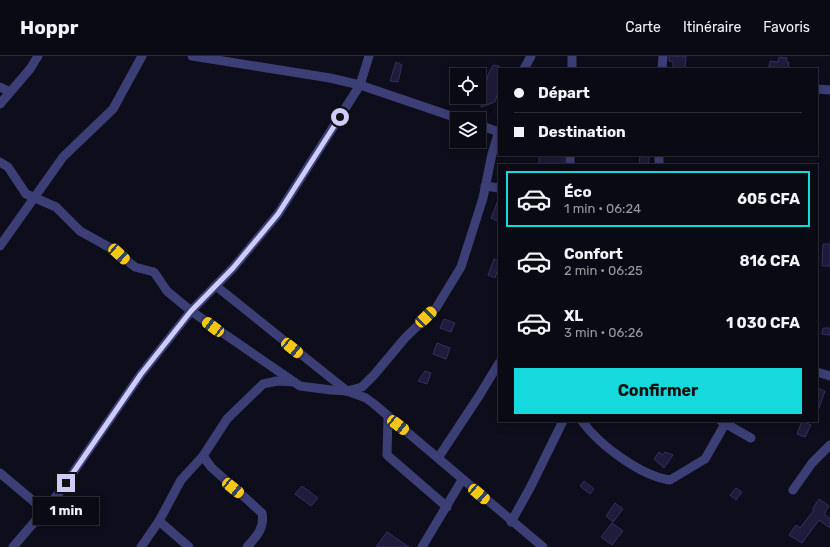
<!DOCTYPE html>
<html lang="fr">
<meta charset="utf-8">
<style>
:root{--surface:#0a0a14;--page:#13131d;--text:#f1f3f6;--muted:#999aa0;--line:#2a2b34;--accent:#15d9dd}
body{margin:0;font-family:Rubik,sans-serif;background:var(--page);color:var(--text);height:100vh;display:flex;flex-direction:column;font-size:15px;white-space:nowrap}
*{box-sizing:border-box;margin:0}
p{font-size:13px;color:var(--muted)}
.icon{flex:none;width:22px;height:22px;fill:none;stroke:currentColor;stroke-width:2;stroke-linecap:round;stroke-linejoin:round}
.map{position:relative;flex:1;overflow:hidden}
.details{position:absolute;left:498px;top:108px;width:320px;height:258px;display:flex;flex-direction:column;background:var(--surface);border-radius:0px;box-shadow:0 2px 10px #0003,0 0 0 1px var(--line)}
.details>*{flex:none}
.guide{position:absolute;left:498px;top:12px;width:320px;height:88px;border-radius:0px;box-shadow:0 2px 10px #0003,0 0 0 1px var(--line);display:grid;align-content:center;height:88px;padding:0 16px;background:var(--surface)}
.fabs{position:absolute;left:450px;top:12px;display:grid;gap:8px}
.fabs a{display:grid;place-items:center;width:36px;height:36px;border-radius:0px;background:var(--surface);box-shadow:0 2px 10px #0003,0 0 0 1px var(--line);font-size:20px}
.end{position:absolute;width:18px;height:18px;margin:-9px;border:5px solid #cdccfa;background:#111;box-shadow:0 0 0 2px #111}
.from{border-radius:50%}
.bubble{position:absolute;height:28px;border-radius:0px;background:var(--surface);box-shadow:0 2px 10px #0003,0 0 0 1px var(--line);font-size:13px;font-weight:700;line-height:28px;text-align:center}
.car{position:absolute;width:12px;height:24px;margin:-12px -6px;border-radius:5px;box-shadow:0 0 3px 1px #0007;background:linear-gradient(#f5c518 24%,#345 0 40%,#f5c518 0 76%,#345 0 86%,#f5c518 0)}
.guide b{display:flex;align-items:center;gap:14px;height:38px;font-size:15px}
.guide b+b{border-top:1px solid var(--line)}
.guide i{width:10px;height:10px;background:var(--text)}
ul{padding:7px 0 0;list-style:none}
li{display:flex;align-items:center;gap:12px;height:56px;margin:0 8px 6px;padding:0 8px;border:2px solid transparent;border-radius:0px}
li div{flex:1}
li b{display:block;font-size:15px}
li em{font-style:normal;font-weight:700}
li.current{border-color:var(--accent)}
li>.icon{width:36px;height:36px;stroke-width:1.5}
.primary-button{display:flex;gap:8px;margin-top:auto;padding:8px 16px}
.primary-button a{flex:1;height:46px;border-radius:0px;background:var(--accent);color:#111;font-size:16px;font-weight:700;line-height:46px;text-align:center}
header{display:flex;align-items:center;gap:24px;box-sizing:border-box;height:56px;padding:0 20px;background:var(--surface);border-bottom:1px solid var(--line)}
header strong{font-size:19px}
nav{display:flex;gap:22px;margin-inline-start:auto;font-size:14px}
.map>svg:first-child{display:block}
.building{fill:#1f1b3a;stroke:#352f64}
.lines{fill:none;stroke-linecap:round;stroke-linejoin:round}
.minor{stroke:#3c3f76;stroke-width:9}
.route{stroke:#cdccfa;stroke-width:5}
</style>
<header>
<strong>Hoppr</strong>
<nav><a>Carte</a><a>Itinéraire</a><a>Favoris</a></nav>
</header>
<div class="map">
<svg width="830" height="491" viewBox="0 0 830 491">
<rect width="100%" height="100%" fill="#0e0d1b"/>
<g class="building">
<polygon points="669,0 686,0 685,13 673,13 673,6 669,5"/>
<polygon points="779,1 787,2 786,6 789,6 788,12 769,11 770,5 778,6"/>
<polygon points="396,6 402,9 398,26 390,25"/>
<polygon points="493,9 499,10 499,32 495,46 481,51 488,19"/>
<rect x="539" y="99" width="25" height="10"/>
<polygon points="640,99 650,99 648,109 639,109"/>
<polygon points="499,142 499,166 491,162"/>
<polygon points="823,188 830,188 830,210 822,210"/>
<polygon points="494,203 499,205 499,217 497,216 495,222 488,219"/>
<polygon points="444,263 455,267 451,276 440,272"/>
<polygon points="823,272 830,272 830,279 822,278"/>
<polygon points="437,287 450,292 446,303 433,298"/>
<polygon points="425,315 431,317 427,328 418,325"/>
<polygon points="817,332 825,335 818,355 817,355"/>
<polygon points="802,365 811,369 805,381 797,378"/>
<polygon points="659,396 663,399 665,396 673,399 664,412 654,403"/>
<polygon points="584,425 594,433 590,438 580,430"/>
<polygon points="302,430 318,442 311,450 295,438"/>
<polygon points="736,432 742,436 736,444 730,439"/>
<polygon points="819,443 829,450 824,458 830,463 830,472 819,464 802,487 789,479 796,469 800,472 814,454 813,452"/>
<polygon points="615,447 623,453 613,466 606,460"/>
<polygon points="612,467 623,475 612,489 601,481"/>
<polygon points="387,476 409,491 376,491"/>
</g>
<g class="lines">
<g class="minor">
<polyline points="192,0 330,22 360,29 460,63"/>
<polyline points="524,13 531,0"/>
<polyline points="572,13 572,0"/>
<polyline points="662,13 663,0"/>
<polyline points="0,31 10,36"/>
<polyline points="817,33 830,34"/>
<polyline points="0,48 30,13 38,0"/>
<polyline points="479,69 499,76"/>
<polyline points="0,106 8,111 26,138 56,151 80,175 114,194 135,211 154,216 167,235 191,255 300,330 331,334 347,335 362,331 374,319 405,282 436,252 461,211 483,142 492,98 499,75"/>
<polyline points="570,109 570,99"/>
<polyline points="659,109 659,99"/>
<polyline points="485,130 499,132"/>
<polyline points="0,190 63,101 113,53 142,0"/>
<polyline points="216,230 347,335 366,342 374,348 543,491"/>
<polyline points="817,316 830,320"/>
<polyline points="388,361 387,399 447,451"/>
<path d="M 582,365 C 599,389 641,420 670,424 L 705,403 L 725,368"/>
<polyline points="721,365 751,382"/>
<path d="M 203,400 L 211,411 L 262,457 C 265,472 256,481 247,491"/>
<polyline points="438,402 479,340 499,307"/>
<polyline points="0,417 45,455"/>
<polyline points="793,434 812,407 830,389"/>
<polyline points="159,465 189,491"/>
<polyline points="511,466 530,432 563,365"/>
<polyline points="13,491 59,437 141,318 191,255 233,212 278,158 360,29 369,0"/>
<polyline points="141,491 159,465 181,424 203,400 227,363 263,328 277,325 294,326"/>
<polyline points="422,491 462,424"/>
</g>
</g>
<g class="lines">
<polyline class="route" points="66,427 141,318 191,255 233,212 278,158 340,61"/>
</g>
</svg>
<div class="fabs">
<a><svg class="icon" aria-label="locate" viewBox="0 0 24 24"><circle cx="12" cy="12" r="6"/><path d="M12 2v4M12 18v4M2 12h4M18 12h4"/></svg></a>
<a><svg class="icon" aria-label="layers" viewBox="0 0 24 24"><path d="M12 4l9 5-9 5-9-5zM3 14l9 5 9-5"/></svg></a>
</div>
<i class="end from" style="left:340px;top:61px"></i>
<i class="end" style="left:66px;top:427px"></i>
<div class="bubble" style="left:33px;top:441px;width:66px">1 min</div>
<i class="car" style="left:119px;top:198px;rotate:132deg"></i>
<i class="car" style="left:426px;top:261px;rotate:46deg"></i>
<i class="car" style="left:213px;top:271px;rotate:307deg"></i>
<i class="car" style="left:292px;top:292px;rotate:129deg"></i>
<i class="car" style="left:398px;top:369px;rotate:128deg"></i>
<i class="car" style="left:233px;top:432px;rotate:129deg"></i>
<i class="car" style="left:479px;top:438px;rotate:131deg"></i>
<div class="guide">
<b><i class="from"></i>Départ</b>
<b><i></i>Destination</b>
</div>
<section class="details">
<ul>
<li class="current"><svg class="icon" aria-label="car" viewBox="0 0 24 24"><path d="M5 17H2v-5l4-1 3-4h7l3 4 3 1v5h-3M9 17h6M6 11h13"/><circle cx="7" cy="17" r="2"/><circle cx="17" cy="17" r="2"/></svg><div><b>Éco</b><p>1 min · 06:24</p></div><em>605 CFA</em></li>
<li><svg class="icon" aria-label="car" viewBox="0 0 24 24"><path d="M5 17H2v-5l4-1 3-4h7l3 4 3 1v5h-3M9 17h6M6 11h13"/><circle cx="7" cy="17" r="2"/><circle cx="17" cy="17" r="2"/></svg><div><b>Confort</b><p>2 min · 06:25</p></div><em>816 CFA</em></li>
<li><svg class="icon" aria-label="car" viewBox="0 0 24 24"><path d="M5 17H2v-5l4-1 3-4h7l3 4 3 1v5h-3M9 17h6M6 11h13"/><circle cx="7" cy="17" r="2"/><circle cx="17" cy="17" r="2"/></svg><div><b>XL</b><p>3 min · 06:26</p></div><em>1 030 CFA</em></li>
</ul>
<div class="primary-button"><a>Confirmer</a></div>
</section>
</div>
